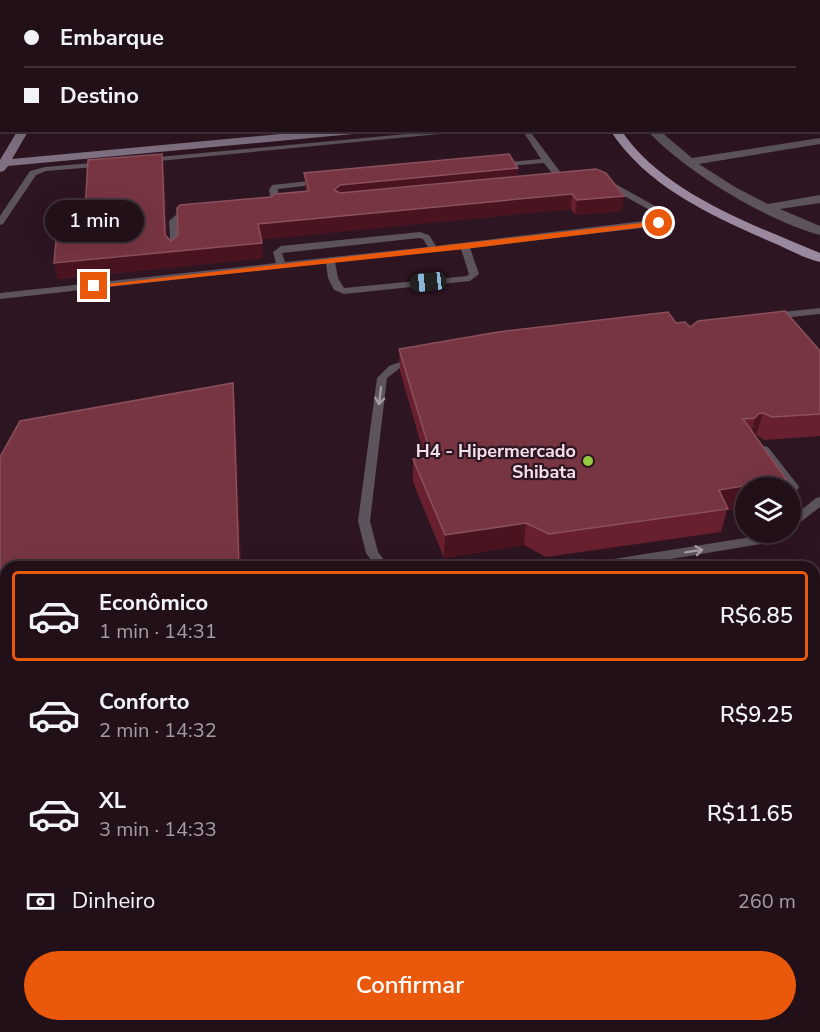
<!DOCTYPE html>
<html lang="pt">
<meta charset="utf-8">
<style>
:root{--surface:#221019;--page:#2e1e26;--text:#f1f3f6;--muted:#a29da2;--line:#3f3038;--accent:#ea580c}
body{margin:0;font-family:"Nunito Sans",sans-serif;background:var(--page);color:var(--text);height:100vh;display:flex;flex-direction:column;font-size:22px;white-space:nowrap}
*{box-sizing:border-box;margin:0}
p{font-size:20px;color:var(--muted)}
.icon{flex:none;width:33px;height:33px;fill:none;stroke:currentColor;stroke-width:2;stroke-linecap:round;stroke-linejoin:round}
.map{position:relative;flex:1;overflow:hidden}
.side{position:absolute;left:0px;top:561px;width:820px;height:471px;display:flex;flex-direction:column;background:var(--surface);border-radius:18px 18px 0 0;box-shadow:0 6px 24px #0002,0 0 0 2px var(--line)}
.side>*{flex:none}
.banner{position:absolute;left:0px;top:0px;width:820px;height:132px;box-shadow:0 6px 24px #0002,0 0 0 2px var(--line);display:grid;align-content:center;height:132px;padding:0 24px;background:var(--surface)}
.controls{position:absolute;left:735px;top:477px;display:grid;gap:12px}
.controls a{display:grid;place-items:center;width:66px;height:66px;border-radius:50%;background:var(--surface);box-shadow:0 6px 24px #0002,0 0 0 2px var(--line);font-size:30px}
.end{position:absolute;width:27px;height:27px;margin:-14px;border:8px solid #ea580c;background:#fff;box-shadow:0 0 0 3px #fff}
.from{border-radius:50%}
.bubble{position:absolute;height:42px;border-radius:21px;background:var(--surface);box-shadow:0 6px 24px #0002,0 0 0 2px var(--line);font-size:20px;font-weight:600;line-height:42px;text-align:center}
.car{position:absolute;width:18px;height:36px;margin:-18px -9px;border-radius:8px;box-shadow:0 0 4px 2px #0007;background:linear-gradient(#222 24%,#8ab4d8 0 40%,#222 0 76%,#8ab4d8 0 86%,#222 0)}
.banner b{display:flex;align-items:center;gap:21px;height:57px;font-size:22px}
.banner b+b{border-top:2px solid var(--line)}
.banner i{width:15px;height:15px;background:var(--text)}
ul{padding:10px 0 0;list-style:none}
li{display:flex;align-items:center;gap:18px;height:90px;margin:0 12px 9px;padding:0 12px;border:3px solid transparent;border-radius:6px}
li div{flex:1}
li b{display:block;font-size:22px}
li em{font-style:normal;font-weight:600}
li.active{border-color:var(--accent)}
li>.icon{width:54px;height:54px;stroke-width:1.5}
.pay{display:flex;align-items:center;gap:15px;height:66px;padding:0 24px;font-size:22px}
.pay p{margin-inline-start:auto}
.button{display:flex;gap:12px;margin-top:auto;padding:12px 24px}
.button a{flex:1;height:69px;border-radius:36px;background:var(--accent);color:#fff;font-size:24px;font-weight:600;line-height:69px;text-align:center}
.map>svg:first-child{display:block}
.green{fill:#451802}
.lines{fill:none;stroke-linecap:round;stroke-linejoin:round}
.lane{fill:#5c535d;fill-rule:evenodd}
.street{fill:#5c535d;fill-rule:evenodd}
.secondary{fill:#7f7182;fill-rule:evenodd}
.primary{fill:#9a899e;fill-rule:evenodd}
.highway{fill:#b39eb7;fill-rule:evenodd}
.wall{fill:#68202e}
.shaded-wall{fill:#4a1320}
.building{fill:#773542;stroke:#8a505c;stroke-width:1.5}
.oneway{stroke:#a69aa2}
.route{fill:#ea580c}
.poi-dot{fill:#93cc3d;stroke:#2d1521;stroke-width:2}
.labels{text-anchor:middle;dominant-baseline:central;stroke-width:4.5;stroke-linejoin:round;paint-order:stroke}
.poi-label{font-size:18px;font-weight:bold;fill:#f1e0e8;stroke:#2d1521;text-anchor:end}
</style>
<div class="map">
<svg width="820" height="1032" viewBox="0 0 820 1032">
<rect width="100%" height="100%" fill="#2d1521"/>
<polygon class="green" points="182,0 404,0 181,1"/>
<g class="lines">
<g class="lane">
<polygon points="449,130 482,130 148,162 144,160 148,158"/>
<polygon points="522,130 529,130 567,181 567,185 558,185 558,181 544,163 497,167 497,163 500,163 541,159"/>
<polygon points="104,162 108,164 107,166 46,171 36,175 3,224 0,225 0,216 30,171 45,167"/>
<polygon points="319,180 323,182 322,184 278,189 279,204 271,209 267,207 271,203 269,190 272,185"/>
<path d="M 604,181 L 610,181 L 664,211 L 667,220 L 659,226 L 470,248 L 479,274 L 470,281 L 344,294 L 334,290 L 328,278 L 326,263 L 0,299 L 0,293 L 276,263 L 273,252 L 281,246 L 420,232 L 429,235 L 436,246 L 659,219 L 657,214 L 604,185 ZM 419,238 L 423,239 L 428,247 L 285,262 L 282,253 ZM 461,249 L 469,274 L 467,276 L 344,288 L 338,278 L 335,262 Z"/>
<polygon points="191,213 195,215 194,217 182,218 177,222 178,251 171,253 169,221 177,214"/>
<polygon points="820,308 820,314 773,319 768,316 773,313"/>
<polygon points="414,357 419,360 418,362 400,368 387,378 370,521 378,552 389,567 376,567 366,553 358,521 377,378 389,366"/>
<polygon points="764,446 768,447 797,484 799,487 797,490 790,490 790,488 787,488 760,453 758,450 760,447"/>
<polygon points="820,497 820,507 790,530 790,519 816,498"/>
<polygon points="770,532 787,532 767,543 623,567 589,567 591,564 595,562 764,535"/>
<polygon points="6,664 6,674 0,675 0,665"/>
<polygon points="820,966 820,984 814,985 814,967"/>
<polygon points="529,1026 566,1026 564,1032 527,1032"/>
<polygon points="602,1026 620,1026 622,1032 604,1032"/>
</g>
<g class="street">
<polygon points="497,0 508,0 510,2 498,2"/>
<polygon points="628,0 655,0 657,2 629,2"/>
<polygon points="675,0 684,0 685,2 676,2"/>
<polygon points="749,0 768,0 747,2"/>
<rect x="819" y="24" width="1" height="6"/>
<rect x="819" y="62" width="1" height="6"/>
<rect x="819" y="82" width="1" height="7"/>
<path d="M 647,130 L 659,130 L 692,158 L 820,138 L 820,144 L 699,164 L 735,187 L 768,204 L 820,195 L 820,203 L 780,209 L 820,226 L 820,235 C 769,222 682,170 647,130 Z"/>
</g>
<g class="secondary">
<polygon points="102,0 110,0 101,2"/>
<polygon points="18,130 29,130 12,159 323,130 369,130 364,133 8,166 4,171 0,172 0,160"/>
</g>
<g class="primary">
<polygon points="475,0 486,0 487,2 476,2"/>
<path d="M 610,130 L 621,130 C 663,193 753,225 820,253 L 820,262 C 803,258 786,248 769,241 C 710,215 646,186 610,130 Z"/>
</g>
<g class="highway">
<polygon points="32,0 41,0 31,2"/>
<polygon points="51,0 59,0 50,2"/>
<rect x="0" y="22" width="2" height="6"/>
<polygon points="2,40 2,47 0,48 0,41"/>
<polygon points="2,66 2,74 0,74 0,67"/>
</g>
</g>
<g class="wall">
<polygon points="162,154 164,168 167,237 171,241 271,197 306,191 304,173 517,177 596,169 622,211 575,215 571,209 261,239 263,258 58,279 54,263 84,228"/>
<polygon points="676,323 820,351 820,436 765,440 756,435 755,435 786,479 783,488 746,488 746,507 727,510 721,532 546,557 524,545 444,558 413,482 413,459 425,458 400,371 399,349"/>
<polygon points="235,400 241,567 6,567 6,637 0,638 0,457"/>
</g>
<g class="shaded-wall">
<polygon points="162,154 164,168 168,251 165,235"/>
<polygon points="518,168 517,183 335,205 334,190 340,185"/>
<polygon points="572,194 571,209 260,240 258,224"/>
<polygon points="624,196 622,211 575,215 577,200"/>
<polygon points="262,243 263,258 58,279 54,263"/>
<polygon points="233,383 235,400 241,567 239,567"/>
<polygon points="763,413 756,435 751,436 749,441 755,418 758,414"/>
<polygon points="786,479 783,488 746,488 746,507 727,510 728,509 719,490"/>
<polygon points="526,523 524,545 444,558 445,535"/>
</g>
<g class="building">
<polygon points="162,154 165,235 171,241 178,235 177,208 180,205 271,197 275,194 309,191 304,173 509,154 518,168 340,185 334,190 340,193 596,169 606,173 624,196 577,200 572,194 258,224 262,243 54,263 57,230 84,228 88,160"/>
<polygon points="785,311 820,351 820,414 772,417 763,413 758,414 755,418 743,419 786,479 719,490 728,509 549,534 526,523 445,535 413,459 432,458 399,349 498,332 668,312 676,323 685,322 690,327 698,321"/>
<polygon points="233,383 239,567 6,567 6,619 0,620 0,457 20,421"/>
</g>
<defs><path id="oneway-shaft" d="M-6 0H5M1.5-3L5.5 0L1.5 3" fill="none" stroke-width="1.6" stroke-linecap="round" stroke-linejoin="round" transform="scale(1.5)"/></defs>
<g class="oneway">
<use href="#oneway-shaft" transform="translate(380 396) rotate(97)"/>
<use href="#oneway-shaft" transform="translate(694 551) rotate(-9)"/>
</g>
<polygon class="route" points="659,221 661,225 465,249 94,288 90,286"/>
<circle class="poi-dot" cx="588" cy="461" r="6"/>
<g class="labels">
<g class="poi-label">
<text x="576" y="451">H4 - Hipermercado<tspan x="576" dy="21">Shibata</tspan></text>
</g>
</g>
</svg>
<div class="controls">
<a><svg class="icon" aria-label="layers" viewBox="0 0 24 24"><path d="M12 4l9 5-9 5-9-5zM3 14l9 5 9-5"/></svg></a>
</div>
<i class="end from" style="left:659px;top:223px"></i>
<i class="end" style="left:94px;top:286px"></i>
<div class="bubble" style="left:45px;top:200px;width:99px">1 min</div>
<i class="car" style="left:428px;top:282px;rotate:264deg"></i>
<div class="banner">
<b><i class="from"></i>Embarque</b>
<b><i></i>Destino</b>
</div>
<section class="side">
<ul>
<li class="active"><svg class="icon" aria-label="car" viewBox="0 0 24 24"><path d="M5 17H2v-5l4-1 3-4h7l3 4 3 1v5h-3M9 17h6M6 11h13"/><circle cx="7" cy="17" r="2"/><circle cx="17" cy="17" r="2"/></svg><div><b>Econômico</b><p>1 min · 14:31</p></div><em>R$6.85</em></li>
<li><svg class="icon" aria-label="car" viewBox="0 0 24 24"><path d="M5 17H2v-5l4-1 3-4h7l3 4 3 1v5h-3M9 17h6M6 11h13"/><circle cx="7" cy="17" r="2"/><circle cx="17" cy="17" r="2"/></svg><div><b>Conforto</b><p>2 min · 14:32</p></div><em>R$9.25</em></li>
<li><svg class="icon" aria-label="car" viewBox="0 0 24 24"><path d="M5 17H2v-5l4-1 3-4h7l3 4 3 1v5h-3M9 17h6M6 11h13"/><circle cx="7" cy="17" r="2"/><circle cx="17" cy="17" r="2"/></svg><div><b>XL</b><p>3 min · 14:33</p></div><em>R$11.65</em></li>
</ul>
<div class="pay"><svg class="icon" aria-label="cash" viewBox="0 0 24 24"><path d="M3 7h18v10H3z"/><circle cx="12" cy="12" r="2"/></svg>Dinheiro<p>260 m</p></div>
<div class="button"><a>Confirmar</a></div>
</section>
</div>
